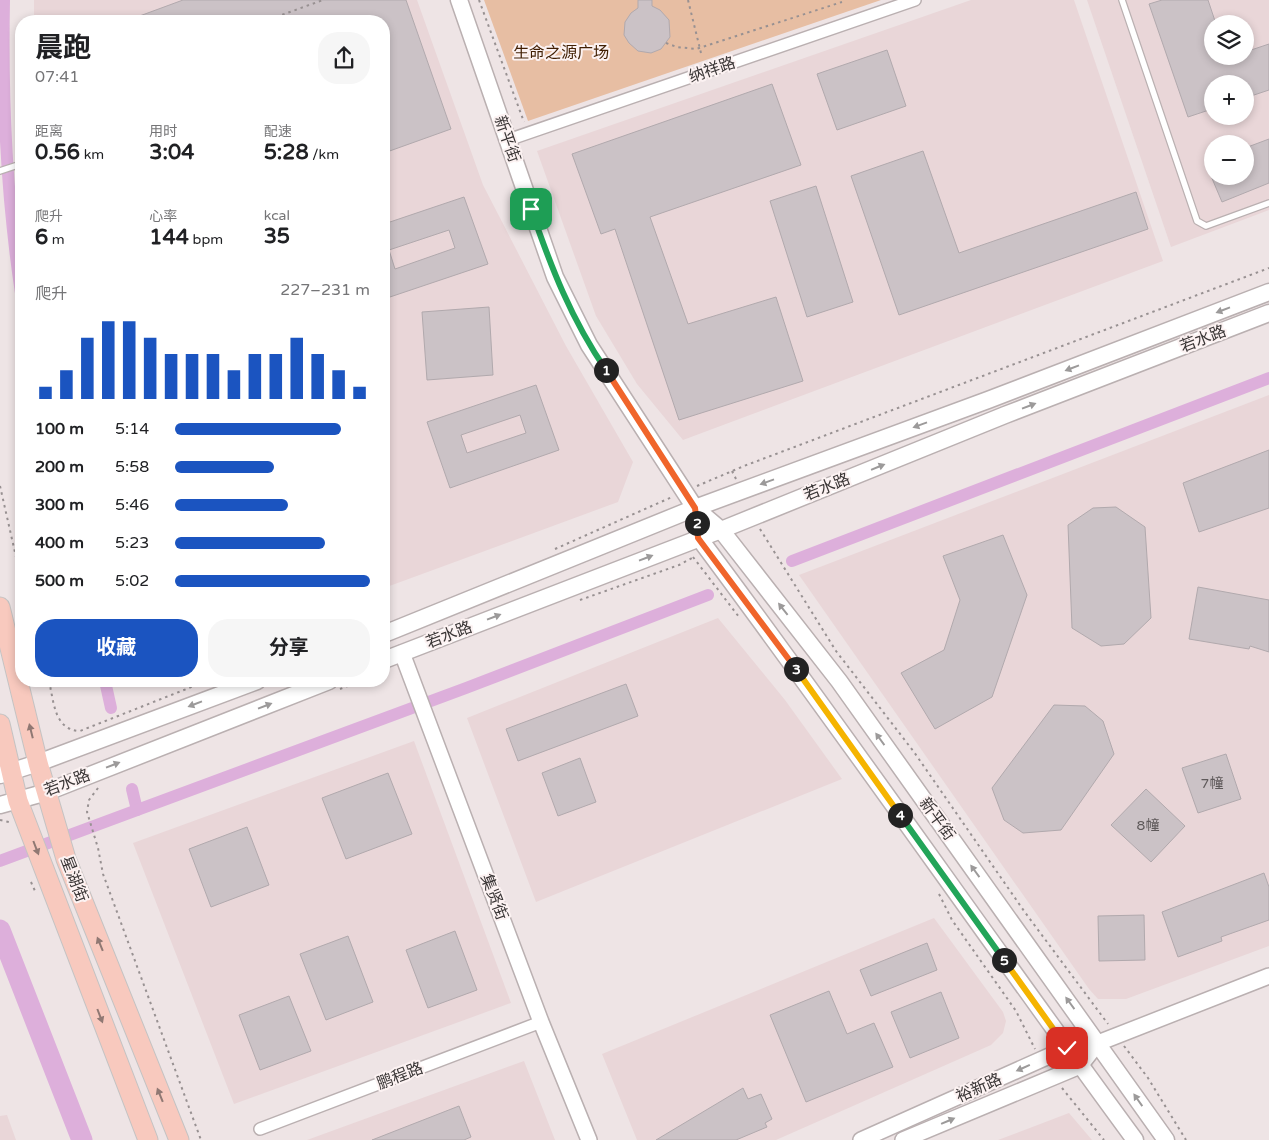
<!DOCTYPE html>
<html lang="zh">
<head>
<meta charset="utf-8">
<style>
	:root { --surface:#fff; --page:#f6f6f6; --text:#202124; --muted:#757577; --accent:#1b54c0 }
	body { margin:0; font-family:"Varela Round","Noto Sans SC",sans-serif; background:var(--page); color:var(--text); height:100vh; display:flex; flex-direction:column; font-size:19px; white-space:nowrap }
	* { box-sizing:border-box; margin:0 }
	p { font-size:16px; color:var(--muted) }
	.icon { flex:none; width:28px; height:28px; fill:none; stroke:currentColor; stroke-width:2; stroke-linecap:round; stroke-linejoin:round }
	.map { position:relative; flex:1; overflow:hidden }
	.side { position:absolute; left:15px; top:15px; width:375px; height:672px; display:flex; flex-direction:column; background:var(--surface); border-radius:20px; box-shadow:0 2px 8px #0003 }
	.side>* { flex:none }
	.controls { position:absolute; left:1204px; top:15px; display:grid; gap:10px }
	.controls a { display:grid; place-items:center; width:50px; height:50px; border-radius:50%; background:var(--surface); box-shadow:0 2px 8px #0003; font-size:25px }
	.pin { position:absolute; display:grid; place-items:center; width:42px; height:42px; color:#fff; margin:-21px; border-radius:10px; box-shadow:0 2px 8px #0006 }
	.km { position:absolute; width:25px; height:25px; margin:-12px; border-radius:50%; background:#222; color:#fff; font-size:14px; line-height:25px; text-align:center }
	.round { display:grid; place-items:center; flex:none; width:52px; height:52px; border-radius:20px; background:var(--page) }
	.headline { display:flex; align-items:center; justify-content:space-between; height:85px; padding:0 20px }
	h1 { font-size:28px; font-weight:700; line-height:38px }
	.metrics { display:grid; grid-template-columns:repeat(3,1fr); gap:8px; height:85px; padding:5px 20px }
	.metrics div { display:grid; align-content:center }
	.metrics b { font-size:21px; font-weight:700 }
	.metrics small { font-size:14px; font-weight:400 }
	.metrics p { font-size:14px }
	.chart { height:140px; padding:10px 20px }
	.chart p { display:flex; justify-content:space-between }
	.chart svg { width:100%; height:90px; margin-top:5px; stroke:var(--accent); stroke-width:6 }
	.action { display:flex; gap:10px; margin-top:auto; padding:10px 20px }
	.action a { flex:1; height:58px; border-radius:20px; background:var(--accent); color:#fff; font-size:20px; font-weight:700; line-height:58px; text-align:center }
	.action a+a { background:var(--page); color:var(--text) }
	ul { padding:0 20px; list-style:none; font-size:16px }
	li { display:grid; grid-template-columns:80px 60px 1fr; align-items:center; height:38px }
	li i { height:12px; border-radius:6px; background:var(--accent) }
	.map>svg:first-child { display:block }
</style>
</head>
<body>
<div class="map">
<svg width="1269" height="1140" viewBox="0 0 1269 1140">
	<rect width="100%" height="100%" fill="#eee4e5"/>
	<!-- built -->
	<g fill="#e9d6d8" fill-rule="evenodd">
		<path d="M 34,0 L 417,0 L 483,185 L 566,346 L 633,462 L 618,502 L 384,588 L 384,21 L 34,21 Z"/>
		<path d="M 971,0 L 1074,0 L 1163,261 L 683,440 L 637,384 L 596,316 L 537,151 Z"/>
		<path d="M 1087,0 L 1269,0 L 1269,210 L 1171,247 ZM 1212,24 L 1245,24 L 1245,56 L 1212,56 ZM 1212,84 L 1245,84 L 1245,116 L 1212,116 ZM 1212,144 L 1245,144 L 1245,176 L 1212,176 Z"/>
		<path d="M 1269,395 L 1269,946 L 1126,999 L 1098,999 L 1089,989 L 799,575 Z"/>
		<path d="M 718,618 L 785,700 L 842,779 L 536,902 L 467,718 Z"/>
		<path d="M 414,741 L 511,1003 L 234,1104 L 133,843 Z"/>
		<path d="M 934,918 L 1003,1012 L 1006,1021 L 1003,1033 L 991,1045 L 776,1140 L 637,1140 L 602,1054 Z"/>
		<path d="M 524,1061 L 555,1140 L 307,1140 Z"/>
		<path d="M 1069,1113 L 1092,1140 L 998,1140 Z"/>
		<path d="M 7,1115 L 16,1140 L 0,1140 L 0,1116 Z"/>
	</g>
	<!-- green -->
	<path fill="#e7bea3" d="M 484,0 L 881,0 L 528,121 Z"/>
	<g fill="none" stroke-linecap="round" stroke-linejoin="round">
		<!-- canal -->
		<g stroke="#ddafdb" stroke-width="12">
			<path d="M 4,0 C 2,100 6,194 21,293"/>
			<path d="M 792,561 L 1269,378"/>
			<path d="M 105,681 L 111,708"/>
			<path d="M 132,789 L 137,810"/>
			<path d="M 0,861 L 466,688 L 708,595"/>
		</g>
		<!-- river -->
		<path stroke="#ddafdb" stroke-width="21" d="M 0,930 L 82,1140"/>
	</g>
	<!-- building -->
	<g fill="#cbc2c6" stroke="#b1a9ad" fill-rule="evenodd">
		<path d="M 183,0 L 406,0 L 451,129 L 384,153 L 384,21 L 126,21 Z"/>
		<path d="M 638,0 L 652,0 L 652,6 L 660,10 L 669,20 L 670,37 L 661,49 L 651,53 L 638,51 L 629,43 L 624,35 L 625,22 L 631,13 L 638,8 Z"/>
		<path d="M 1162,0 L 1208,0 L 1216,24 L 1212,24 L 1212,56 L 1245,56 L 1245,52 L 1269,44 L 1269,90 L 1245,98 L 1245,84 L 1212,84 L 1212,109 L 1188,117 L 1149,4 Z"/>
		<path d="M 887,50 L 906,106 L 837,130 L 817,74 Z"/>
		<path d="M 772,84 L 801,165 L 650,217 L 688,324 L 776,297 L 803,381 L 679,420 L 615,229 L 601,234 L 572,154 Z"/>
		<path d="M 1269,139 L 1269,183 L 1222,202 L 1211,176 L 1245,176 L 1245,148 Z"/>
		<path d="M 923,151 L 959,253 L 1136,192 L 1148,229 L 899,315 L 851,176 Z"/>
		<path d="M 816,186 L 853,302 L 807,317 L 770,201 Z"/>
		<path d="M 464,197 L 488,264 L 384,299 L 384,224 ZM 449,230 L 455,248 L 395,269 L 389,250 Z"/>
		<path d="M 489,307 L 493,375 L 427,380 L 422,312 Z"/>
		<path d="M 536,385 L 559,450 L 450,488 L 427,422 ZM 520,415 L 526,433 L 467,453 L 461,435 Z"/>
		<path d="M 1269,450 L 1269,508 L 1199,532 L 1183,483 Z"/>
		<path d="M 1116,507 L 1145,527 L 1151,618 L 1124,644 L 1101,646 L 1072,628 L 1068,525 L 1093,508 Z"/>
		<path d="M 1003,535 L 1027,595 L 992,697 L 935,729 L 901,673 L 944,650 L 960,600 L 943,556 Z"/>
		<path d="M 1198,587 L 1269,600 L 1269,652 L 1250,646 L 1249,649 L 1189,639 Z"/>
		<path d="M 626,684 L 638,716 L 518,761 L 506,729 Z"/>
		<path d="M 1054,705 L 1085,706 L 1103,721 L 1114,754 L 1061,830 L 1023,833 L 1004,820 L 992,788 Z"/>
		<path d="M 1226,754 L 1241,799 L 1198,813 L 1182,768 Z"/>
		<path d="M 580,758 L 596,802 L 558,816 L 542,773 Z"/>
		<path d="M 388,773 L 412,834 L 346,859 L 322,798 Z"/>
		<path d="M 1146,789 L 1185,826 L 1151,862 L 1111,825 Z"/>
		<path d="M 247,827 L 269,885 L 211,907 L 189,849 Z"/>
		<path d="M 1264,873 L 1269,887 L 1269,920 L 1221,937 L 1222,941 L 1178,957 L 1162,912 Z"/>
		<path d="M 1144,915 L 1145,960 L 1099,961 L 1098,916 Z"/>
		<path d="M 455,931 L 477,990 L 428,1008 L 406,950 Z"/>
		<path d="M 348,936 L 373,1002 L 326,1020 L 300,954 Z"/>
		<path d="M 927,943 L 937,970 L 871,996 L 860,970 Z"/>
		<path d="M 829,991 L 847,1034 L 874,1023 L 893,1067 L 806,1102 L 770,1015 Z"/>
		<path d="M 941,992 L 959,1038 L 910,1058 L 891,1012 Z"/>
		<path d="M 289,996 L 311,1051 L 260,1070 L 239,1015 Z"/>
		<path d="M 743,1088 L 748,1099 L 761,1094 L 772,1119 L 765,1123 L 767,1127 L 736,1140 L 656,1140 Z"/>
		<path d="M 459,1106 L 471,1137 L 464,1140 L 372,1140 Z"/>
	</g>
	<g fill="none" stroke-linecap="round" stroke-linejoin="round">
		<!-- service casing -->
		<g stroke="#bab0b1" stroke-width="8">
			<g id="service">
				<path d="M 1122,0 L 1197,221 L 1206,226 L 1269,203"/>
				<path d="M 0,171 L 21,164"/>
			</g>
		</g>
		<!-- minor casing -->
		<g stroke="#bab0b1" stroke-width="14">
			<g id="minor">
				<path d="M 508,140 L 915,0"/>
				<path d="M 260,1129 L 541,1022"/>
			</g>
		</g>
		<!-- tertiary casing -->
		<g stroke="#bab0b1" stroke-width="18">
			<g id="tertiary">
				<path d="M 402,653 L 541,1022 L 589,1140"/>
				<path d="M 861,1140 L 1067,1048"/>
				<path d="M 903,1140 L 1080,1066 L 1098,1043 L 1269,976"/>
			</g>
		</g>
		<!-- secondary casing -->
		<g stroke="#bab0b1" stroke-width="19">
			<g id="secondary">
				<path d="M 459,0 L 555,277 L 589,345 L 695,508 L 721,530 L 839,681 L 1166,1140"/>
				<path d="M 697,529 L 699,538 C 847,736 988,940 1135,1140"/>
				<path d="M 384,634 L 695,508 L 988,400 L 1269,292"/>
				<path d="M 384,660 L 721,530 L 1005,415 L 1269,313"/>
				<path d="M 0,775 L 38,763 L 257,681"/>
				<path d="M 0,805 L 47,792 L 329,681"/>
			</g>
		</g>
		<!-- primary casing -->
		<g stroke="#c4c3c3" stroke-width="21">
			<g id="primary">
				<path d="M 0,607 L 38,763 L 66,859 L 179,1140"/>
				<path d="M 0,724 L 18,801 L 148,1140"/>
			</g>
		</g>
		<!-- path -->
		<g stroke="#989192" stroke-width="2" stroke-dasharray="2.5 4" stroke-linecap="butt">
			<path d="M 479,0 L 524,122"/>
			<path d="M 688,0 L 701,53"/>
			<path d="M 271,21 L 276,17 L 323,0"/>
			<path d="M 666,43 L 677,47 L 696,49 L 842,2"/>
			<path d="M 732,471 L 736,479"/>
			<path d="M 0,486 L 21,579"/>
			<path d="M 697,486 L 744,466 L 1269,268"/>
			<path d="M 760,529 L 836,651 L 914,752 L 1024,911 L 1108,1024"/>
			<path d="M 555,549 L 672,497"/>
			<path d="M 693,557 L 739,617"/>
			<path d="M 580,600 L 679,565 L 694,557"/>
			<path d="M 49,681 C 54,702 54,730 80,731 L 194,686 L 210,683"/>
			<path d="M 340,689 L 361,681"/>
			<path d="M 98,788 L 89,800 L 87,812 L 98,848 L 103,874 L 201,1140"/>
			<path d="M 0,820 L 9,822"/>
			<path d="M 31,882 L 35,891"/>
			<path d="M 939,894 L 952,920 L 1016,1011 L 1035,1049"/>
			<path d="M 1124,1046 L 1148,1078 L 1186,1140"/>
			<path d="M 1062,1088 L 1104,1140"/>
		</g>
		<!-- service -->
		<use href="#service" stroke="#fff" stroke-width="5.5"/>
		<!-- minor -->
		<use href="#minor" stroke="#fff" stroke-width="11"/>
		<!-- tertiary -->
		<use href="#tertiary" stroke="#fff" stroke-width="15"/>
		<!-- secondary -->
		<use href="#secondary" stroke="#fff" stroke-width="16"/>
		<!-- primary -->
		<use href="#primary" stroke="#f8c9be" stroke-width="19"/>
	</g>
	<!-- one-way arrows -->
	<defs><path id="oneway-solid" d="M-6-.8H1V-3.2L6.5 0L1 3.2V.8H-6Z" transform="scale(1.25)"/></defs>
	<g fill="#9c9a9a">
		<use href="#oneway-solid" transform="translate(1223 310) rotate(159)"/>
		<use href="#oneway-solid" transform="translate(1072 368) rotate(159)"/>
		<use href="#oneway-solid" transform="translate(1029 406) rotate(-21)"/>
		<use href="#oneway-solid" transform="translate(920 425) rotate(160)"/>
		<use href="#oneway-solid" transform="translate(878 467) rotate(-22)"/>
		<use href="#oneway-solid" transform="translate(767 482) rotate(160)"/>
		<use href="#oneway-solid" transform="translate(646 558) rotate(-21)"/>
		<use href="#oneway-solid" transform="translate(783 609) rotate(-128)"/>
		<use href="#oneway-solid" transform="translate(494 617) rotate(-21)"/>
		<use href="#oneway-solid" transform="translate(195 704) rotate(159)"/>
		<use href="#oneway-solid" transform="translate(265 706) rotate(-21)"/>
		<use href="#oneway-solid" transform="translate(880 739) rotate(-126)"/>
		<use href="#oneway-solid" transform="translate(113 765) rotate(-21)"/>
		<use href="#oneway-solid" transform="translate(975 871) rotate(-126)"/>
		<use href="#oneway-solid" transform="translate(1070 1003) rotate(-126)"/>
		<use href="#oneway-solid" transform="translate(1023 1068) rotate(156)"/>
		<use href="#oneway-solid" transform="translate(1138 1100) rotate(-125)"/>
		<use href="#oneway-solid" transform="translate(948 1121) rotate(-23)"/>
	</g>
	<g fill="#907873">
		<use href="#oneway-solid" transform="translate(31 731) rotate(-104)"/>
		<use href="#oneway-solid" transform="translate(36 848) rotate(69)"/>
		<use href="#oneway-solid" transform="translate(100 944) rotate(-112)"/>
		<use href="#oneway-solid" transform="translate(100 1016) rotate(69)"/>
		<use href="#oneway-solid" transform="translate(160 1095) rotate(-112)"/>
	</g>
	<g fill="none" stroke-linecap="round" stroke-linejoin="round">
		<!-- split-1 casing -->
		<g stroke="#fff" stroke-width="10">
			<path id="split-1" d="M 531,209 C 551,267 571,319 606,370"/>
		</g>
		<!-- split-2 casing -->
		<g stroke="#fff" stroke-width="10">
			<path id="split-2" d="M 606,370 L 695,508 L 697,523"/>
		</g>
		<!-- split-3 casing -->
		<g stroke="#fff" stroke-width="10">
			<path id="split-3" d="M 697,523 L 698,538 L 796,669"/>
		</g>
		<!-- split-4 casing -->
		<g stroke="#fff" stroke-width="10">
			<path id="split-4" d="M 796,669 L 900,815"/>
		</g>
		<!-- split-5 casing -->
		<g stroke="#fff" stroke-width="10">
			<path id="split-5" d="M 900,815 L 1004,960"/>
		</g>
		<!-- split-6 casing -->
		<g stroke="#fff" stroke-width="10">
			<path id="split-6" d="M 1004,960 L 1067,1048"/>
		</g>
		<!-- split-1 -->
		<use href="#split-1" stroke="#22a559" stroke-width="6"/>
		<!-- split-2 -->
		<use href="#split-2" stroke="#f0652b" stroke-width="6"/>
		<!-- split-3 -->
		<use href="#split-3" stroke="#f0652b" stroke-width="6"/>
		<!-- split-4 -->
		<use href="#split-4" stroke="#f5b400" stroke-width="6"/>
		<!-- split-5 -->
		<use href="#split-5" stroke="#22a559" stroke-width="6"/>
		<!-- split-6 -->
		<use href="#split-6" stroke="#f5b400" stroke-width="6"/>
	</g>
	<g text-anchor="middle" dominant-baseline="central" stroke-width="4" stroke-linejoin="round" paint-order="stroke">
		<!-- number labels -->
		<g font-size="14" fill="#5e595a">
			<text x="1212" y="783">7幢</text>
			<text x="1148" y="825">8幢</text>
		</g>
		<!-- park labels -->
		<g font-size="16" fill="#411f03" stroke="#fcf2f2">
			<text x="561" y="53">生命之源广场</text>
		</g>
		<!-- street labels -->
		<g font-size="16" fill="#3a3636" stroke="#fcf2f2">
			<text transform="translate(712 70) rotate(-19)">纳祥路</text>
			<text transform="translate(507 139) rotate(71)">新平街</text>
			<text transform="translate(1203 339) rotate(-21)">若水路</text>
			<text transform="translate(827 487) rotate(-22)">若水路</text>
			<text transform="translate(449 635) rotate(-21)">若水路</text>
			<text transform="translate(67 783) rotate(-21)">若水路</text>
			<text transform="translate(937 819) rotate(54)">新平街</text>
			<text transform="translate(74 879) rotate(69)">星湖街</text>
			<text transform="translate(494 897) rotate(69)">集贤街</text>
			<text transform="translate(400 1076) rotate(-21)">鹏程路</text>
			<text transform="translate(979 1088) rotate(-24)">裕新路</text>
		</g>
	</g>
</svg>
<div class="controls">
<a><svg class="icon" aria-label="layers" viewBox="0 0 24 24"><path d="M12 4l9 5-9 5-9-5zM3 14l9 5 9-5"/></svg></a>
<a>+</a>
<a>−</a>
</div>
<div class="pin" style="left:531px;top:209px;background:#1e9e55"><svg class="icon" aria-label="arrive" viewBox="0 0 24 24"><path d="M6 21V4h12l-3 4 3 4H6"/></svg></div>
<div class="pin" style="left:1067px;top:1048px;background:#d93025"><svg class="icon" aria-label="check" viewBox="0 0 24 24"><path d="M5 12l5 5 9-10"/></svg></div>
<b class="km" style="left:606px;top:370px">1</b>
<b class="km" style="left:697px;top:523px">2</b>
<b class="km" style="left:796px;top:669px">3</b>
<b class="km" style="left:900px;top:815px">4</b>
<b class="km" style="left:1004px;top:960px">5</b>
<section class="side">
<div class="headline"><div><h1>晨跑</h1><p>07:41</p></div><a class="round"><svg class="icon" aria-label="share" viewBox="0 0 24 24"><path d="M12 15V3M7 8l5-5 5 5M5 13v7h14v-7"/></svg></a></div>
<div class="metrics">
<div><p>距离</p><b>0.56<small> km</small></b></div>
<div><p>用时</p><b>3:04</b></div>
<div><p>配速</p><b>5:28<small> /km</small></b></div>
</div>
<div class="metrics">
<div><p>爬升</p><b>6<small> m</small></b></div>
<div><p>心率</p><b>144<small> bpm</small></b></div>
<div><p>kcal</p><b>35</b></div>
</div>
<div class="chart"><p><span>爬升</span>227–231 m</p>
<svg viewBox="0 0 160 44" preserveAspectRatio="none"><path d="M5 44V38M15 44V30M25 44V14M35 44V6M45 44V6M55 44V14M65 44V22M75 44V22M85 44V22M95 44V30M105 44V22M115 44V22M125 44V14M135 44V22M145 44V30M155 44V38"/></svg>
</div>
<ul>
<li><b>100 m</b>5:14<i style="width:85%"></i></li>
<li><b>200 m</b>5:58<i style="width:51%"></i></li>
<li><b>300 m</b>5:46<i style="width:58%"></i></li>
<li><b>400 m</b>5:23<i style="width:77%"></i></li>
<li><b>500 m</b>5:02<i style="width:100%"></i></li>
</ul>
<div class="action"><a>收藏</a><a>分享</a></div>
</section>
</div>
</body>
</html>
